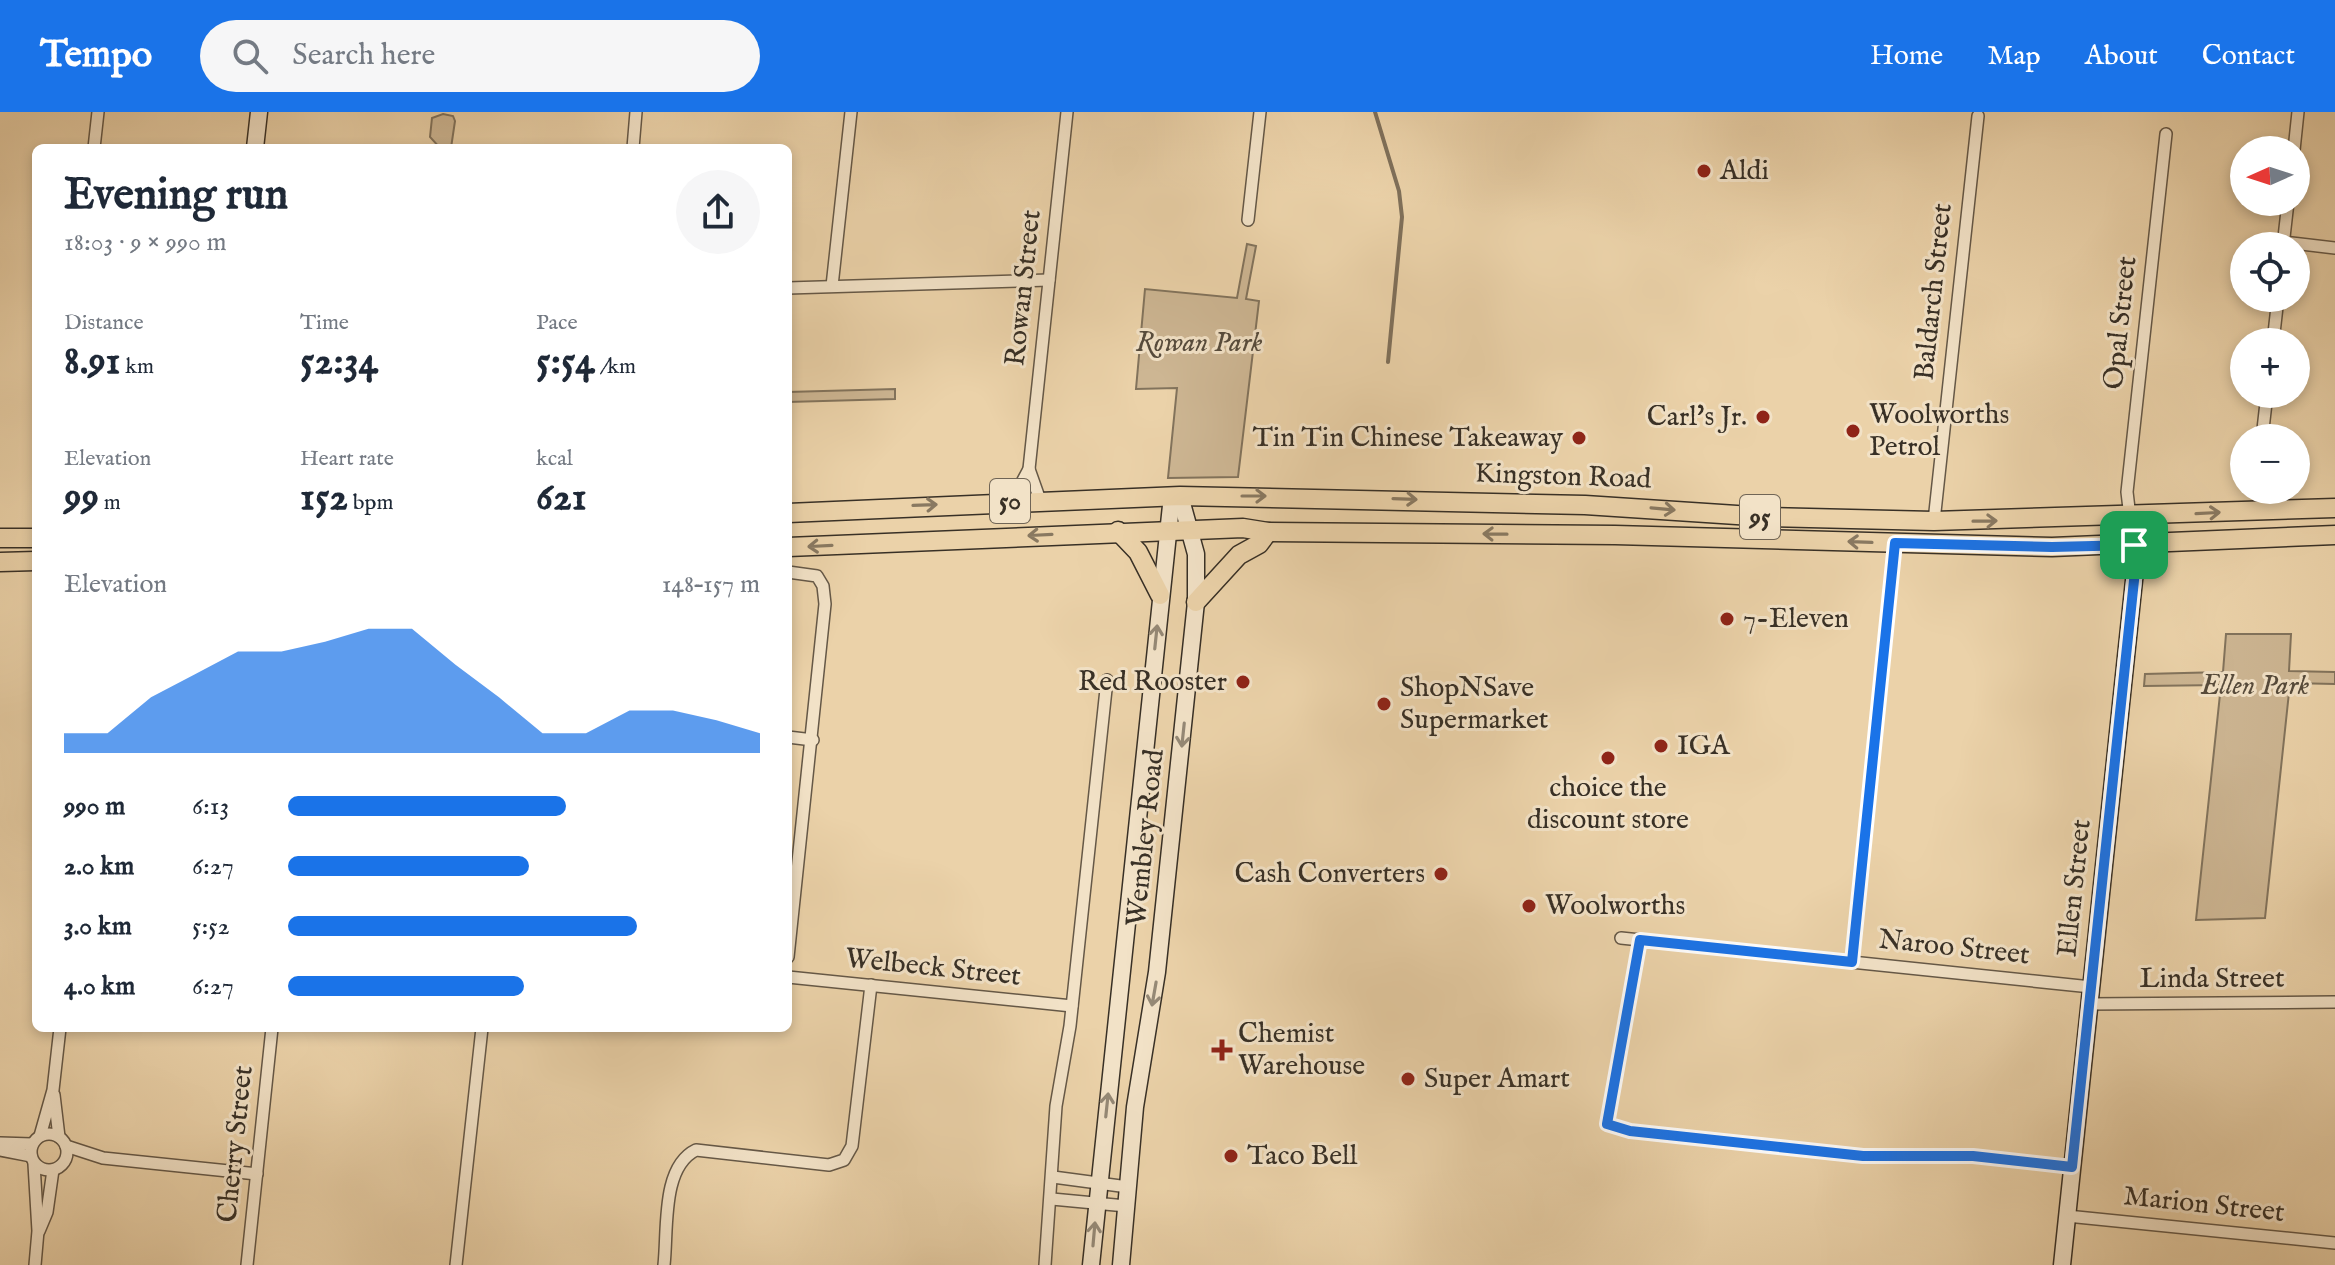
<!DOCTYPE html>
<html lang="en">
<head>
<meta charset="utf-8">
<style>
	:root { --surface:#fff; --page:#f6f6f7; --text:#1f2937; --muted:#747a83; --accent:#1a73e8 }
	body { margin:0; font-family:"IM FELL English",serif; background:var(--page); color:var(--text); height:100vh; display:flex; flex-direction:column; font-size:30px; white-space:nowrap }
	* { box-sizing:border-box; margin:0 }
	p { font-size:26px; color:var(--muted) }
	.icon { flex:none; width:44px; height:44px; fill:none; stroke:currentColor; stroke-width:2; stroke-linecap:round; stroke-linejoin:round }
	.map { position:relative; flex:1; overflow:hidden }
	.panel { position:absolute; left:32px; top:32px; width:760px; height:888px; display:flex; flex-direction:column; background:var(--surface); border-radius:12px; box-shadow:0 4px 12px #0003 }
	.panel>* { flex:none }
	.needle { width:52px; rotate:267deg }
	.controls { position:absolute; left:2230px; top:24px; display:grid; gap:16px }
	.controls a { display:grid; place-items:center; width:80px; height:80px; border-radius:50%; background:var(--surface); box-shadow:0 4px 12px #0003; font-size:40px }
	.pin { position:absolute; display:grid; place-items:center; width:68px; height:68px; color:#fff; margin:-34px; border-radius:16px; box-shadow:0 4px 12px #0006 }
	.round { display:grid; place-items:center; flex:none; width:84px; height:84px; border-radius:42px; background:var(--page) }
	.head { display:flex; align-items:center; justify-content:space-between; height:136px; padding:0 32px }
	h1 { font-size:44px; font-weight:700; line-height:60px }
	.stats { display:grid; grid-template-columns:repeat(3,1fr); gap:12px; height:136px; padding:8px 32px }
	.stats div { display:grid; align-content:center }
	.stats b { font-size:40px; font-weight:700 }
	.stats small { font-size:22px; font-weight:400 }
	.stats p { font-size:22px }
	.chart { height:224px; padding:16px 32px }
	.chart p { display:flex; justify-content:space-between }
	.chart svg { width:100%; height:144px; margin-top:8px; fill:var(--accent); opacity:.7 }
	ul { padding:0 32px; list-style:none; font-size:26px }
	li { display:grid; grid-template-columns:128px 96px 1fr; align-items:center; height:60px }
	li i { height:20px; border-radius:10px; background:var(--accent) }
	header { display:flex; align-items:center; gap:48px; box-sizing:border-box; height:112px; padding:0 40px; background:var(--accent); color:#fff }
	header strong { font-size:38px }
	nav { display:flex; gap:44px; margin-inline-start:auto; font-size:28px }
	.search { width:560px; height:72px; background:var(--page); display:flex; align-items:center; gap:20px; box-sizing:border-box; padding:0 28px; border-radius:44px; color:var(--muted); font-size:30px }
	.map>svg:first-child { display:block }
</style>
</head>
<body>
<header>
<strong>Tempo</strong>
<div class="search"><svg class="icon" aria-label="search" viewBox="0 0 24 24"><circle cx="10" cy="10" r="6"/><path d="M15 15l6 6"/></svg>Search here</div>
<nav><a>Home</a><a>Map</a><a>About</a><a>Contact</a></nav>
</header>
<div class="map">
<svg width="2335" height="1153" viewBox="0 0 2335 1153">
	<rect width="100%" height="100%" fill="#ebd2a9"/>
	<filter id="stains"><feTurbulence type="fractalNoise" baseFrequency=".0025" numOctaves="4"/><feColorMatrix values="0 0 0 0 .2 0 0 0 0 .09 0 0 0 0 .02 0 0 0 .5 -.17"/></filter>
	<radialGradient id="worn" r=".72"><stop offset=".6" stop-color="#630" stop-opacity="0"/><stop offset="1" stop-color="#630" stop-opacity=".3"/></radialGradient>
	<!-- green -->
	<g fill="#cdb693" stroke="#82735c" stroke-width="2">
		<path d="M 443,2 L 453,4 L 455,9 L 451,36 L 440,36 L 430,25 L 432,6 Z"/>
		<path d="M 1247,132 L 1256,134 L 1246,187 L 1259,189 L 1238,365 L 1168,366 L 1177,276 L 1136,277 L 1145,177 L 1237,186 Z"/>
		<path d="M 895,277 L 895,287 L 788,290 L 788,280 Z"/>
		<path d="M 2226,522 L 2291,522 L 2289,559 L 2335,560 L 2335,572 L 2290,571 L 2265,806 L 2196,808 L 2221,573 L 2144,574 L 2145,562 L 2223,560 Z"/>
	</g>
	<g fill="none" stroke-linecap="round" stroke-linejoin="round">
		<!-- stream -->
		<path stroke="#7f705a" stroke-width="4" d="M 1375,0 L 1399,79 L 1402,105 L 1388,250"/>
		<!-- street casing -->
		<g stroke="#655847" stroke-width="14">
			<g id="street">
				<path d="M 94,36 L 98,0"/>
				<path d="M 633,36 L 636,0"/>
				<path d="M 2294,38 L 2298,0"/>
				<path d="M 1248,108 L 1260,0"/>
				<path d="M 2284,130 L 2335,136"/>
				<path d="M 2283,134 L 2288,90"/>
				<path d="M 832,174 L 851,0"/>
				<path d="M 788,176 L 1049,168"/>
				<path d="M 2273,230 L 2278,186"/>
				<path d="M 2262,326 L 2267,282"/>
				<path d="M 1029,357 L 1040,388"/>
				<path d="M 1012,389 L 1029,357 L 1067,0"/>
				<path d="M 2130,405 L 2127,380 L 2166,22"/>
				<path d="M 1934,409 L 1978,4"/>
				<path d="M 788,460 L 817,464 L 823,474 L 825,492 L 788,845"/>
				<path d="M 788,625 L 813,628"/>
				<path d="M 1621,826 L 2091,875"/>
				<path d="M 1640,828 L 1607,1012 L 1630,1019 L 1863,1044 L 1973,1044 L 2072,1055"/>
				<path d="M 1852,850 L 1895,431"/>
				<path d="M 788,865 L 1072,894"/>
				<path d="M 2089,892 L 2335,890"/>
				<path d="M 54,983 L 59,1025"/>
				<circle cx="49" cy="1040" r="18"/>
				<path d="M 40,1024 L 53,978 L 60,916"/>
				<path d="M 0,1031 L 32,1032"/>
				<path d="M 66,1034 L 103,1046 L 257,1062"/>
				<path d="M 0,1038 L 31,1044"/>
				<path d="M 34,1052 L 38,1119 L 35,1153"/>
				<path d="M 1053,1065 L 1128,1075"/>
				<path d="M 1052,1087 L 1126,1094"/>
				<path d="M 2067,1104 L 2335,1131"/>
				<path d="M 39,1119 L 47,1100 L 53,1058"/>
				<path d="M 247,1153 L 272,916"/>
				<path d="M 456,1153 L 482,916"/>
				<path d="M 664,1153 C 668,1118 661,1055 696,1038 L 829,1053 L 844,1048 L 852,1034 L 871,873"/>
				<path d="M 1045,1153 L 1056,994 L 1070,914 L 1107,568"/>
			</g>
		</g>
		<!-- secondary casing -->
		<g stroke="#383026" stroke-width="19">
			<g id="secondary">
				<path d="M 255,36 L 259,0"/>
				<path d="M 1091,1153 L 1172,384"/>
				<path d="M 1121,1153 L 1135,995 L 1157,860 L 1196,490 L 1196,442 L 1180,384"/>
				<path d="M 2062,1153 L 2135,459 L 2130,405"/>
			</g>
		</g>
		<!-- primary casing -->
		<g stroke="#383026" stroke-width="21">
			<g id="primary">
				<path d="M 788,401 L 1180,384 L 1585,393 L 1767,405 L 1934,409 L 2335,396"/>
				<path d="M 1118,419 L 1138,440 L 1160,483"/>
				<path d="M 0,426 L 36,426"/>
				<path d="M 788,435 L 1243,416 L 1268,420 L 1615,423 L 2052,435 L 2335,423"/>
				<path d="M 0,450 L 36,449"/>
				<path d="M 1196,490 L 1239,443 L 1259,432 L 1268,420"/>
			</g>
		</g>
		<!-- street -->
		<use href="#street" stroke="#f2e2c7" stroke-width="11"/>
		<!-- secondary -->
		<use href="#secondary" stroke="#f2e2c7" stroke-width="16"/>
		<!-- primary -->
		<use href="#primary" stroke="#ebd2a9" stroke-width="18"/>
	</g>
	<!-- one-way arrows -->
	<defs><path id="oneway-shaft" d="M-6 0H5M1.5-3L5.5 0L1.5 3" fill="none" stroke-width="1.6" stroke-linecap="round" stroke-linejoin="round" transform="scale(2)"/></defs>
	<g stroke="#897961">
		<use href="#oneway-shaft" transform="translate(1254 384)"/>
		<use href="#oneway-shaft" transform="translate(1405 387) rotate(2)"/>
		<use href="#oneway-shaft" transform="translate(925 393) rotate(-2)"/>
		<use href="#oneway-shaft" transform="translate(1663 397) rotate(5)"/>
		<use href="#oneway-shaft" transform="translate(2208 401) rotate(-3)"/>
		<use href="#oneway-shaft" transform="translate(1985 409) rotate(-1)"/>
		<use href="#oneway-shaft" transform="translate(1495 422) rotate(-179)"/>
		<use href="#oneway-shaft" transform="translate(1040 423) rotate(177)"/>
		<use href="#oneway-shaft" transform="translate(1860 430) rotate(-178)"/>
		<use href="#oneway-shaft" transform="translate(820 434) rotate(177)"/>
	</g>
	<g stroke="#958976">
		<use href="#oneway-shaft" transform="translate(1156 525) rotate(-84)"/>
		<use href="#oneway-shaft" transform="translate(1183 623) rotate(96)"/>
		<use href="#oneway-shaft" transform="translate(1154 882) rotate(100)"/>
		<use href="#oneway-shaft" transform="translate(1107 993) rotate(-84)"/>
		<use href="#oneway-shaft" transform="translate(1094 1122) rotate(-85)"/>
	</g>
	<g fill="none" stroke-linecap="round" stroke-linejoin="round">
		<!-- route casing -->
		<g stroke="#fff" stroke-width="16">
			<path id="route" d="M 1895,431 L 2052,435 L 2134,433 L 2135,459 L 2072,1055 L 1973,1044 L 1863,1044 L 1630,1019 L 1607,1012 L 1640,828 L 1852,850 Z"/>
		</g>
		<!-- route -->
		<use href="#route" stroke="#1a73e8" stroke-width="10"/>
	</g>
	<!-- markers -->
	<g fill="#8f2418" stroke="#f2e2c7" stroke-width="3">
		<circle cx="1704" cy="59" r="8"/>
		<circle cx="1763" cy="305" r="8"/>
		<circle cx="1853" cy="319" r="8"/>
		<circle cx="1579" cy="326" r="8"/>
		<circle cx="1727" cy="507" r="8"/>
		<circle cx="1243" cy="570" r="8"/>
		<circle cx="1384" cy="592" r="8"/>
		<circle cx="1661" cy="634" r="8"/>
		<circle cx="1608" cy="646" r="8"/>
		<circle cx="1441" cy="762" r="8"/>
		<circle cx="1529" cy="794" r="8"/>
		<path d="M1218 926h8v8h8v8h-8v8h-8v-8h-8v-8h8z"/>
		<circle cx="1408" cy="967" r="8"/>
		<circle cx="1231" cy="1044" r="8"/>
	</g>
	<g text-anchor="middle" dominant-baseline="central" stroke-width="6" stroke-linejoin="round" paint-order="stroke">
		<!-- shield labels -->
		<g fill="#f2e2c7" stroke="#706556" stroke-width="2">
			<rect x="990" y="367" width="40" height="44" rx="6"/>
			<rect x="1740" y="383" width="40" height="44" rx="6"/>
		</g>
		<g font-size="26" font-weight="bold" fill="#383026">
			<text x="1010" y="389">50</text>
			<text x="1760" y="405">95</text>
		</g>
		<!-- poi labels -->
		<g font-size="28" fill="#383026" stroke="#f2e2c7" text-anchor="start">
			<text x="1720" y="59">Aldi</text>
			<text x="1869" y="303">Woolworths<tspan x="1869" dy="32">Petrol</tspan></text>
			<text x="1747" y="305" text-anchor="end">Carl's Jr.</text>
			<text x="1563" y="326" text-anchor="end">Tin Tin Chinese Takeaway</text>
			<text x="1743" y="507">7-Eleven</text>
			<text x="1227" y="570" text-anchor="end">Red Rooster</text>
			<text x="1400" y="576">ShopNSave<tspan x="1400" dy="32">Supermarket</tspan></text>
			<text x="1677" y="634">IGA</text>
			<text x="1608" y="676" text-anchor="middle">choice the<tspan x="1608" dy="32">discount store</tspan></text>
			<text x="1425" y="762" text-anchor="end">Cash Converters</text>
			<text x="1545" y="794">Woolworths</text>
			<text x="1238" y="922">Chemist<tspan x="1238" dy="32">Warehouse</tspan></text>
			<text x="1424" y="967">Super Amart</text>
			<text x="1247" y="1044">Taco Bell</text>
		</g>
		<!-- street labels -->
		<g font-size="28" fill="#383026" stroke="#f2e2c7">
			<text transform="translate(1024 176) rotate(-84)">Rowan Street</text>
			<text transform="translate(1934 180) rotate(-84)">Baldarch Street</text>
			<text transform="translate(2121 211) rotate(-84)">Opal Street</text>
			<text transform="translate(1563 365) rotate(2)">Kingston Road</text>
			<text transform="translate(1146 726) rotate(-84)">Wembley Road</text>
			<text transform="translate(2075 776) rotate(-84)">Ellen Street</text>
			<text transform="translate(1954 836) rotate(6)">Naroo Street</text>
			<text transform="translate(933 856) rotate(6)">Welbeck Street</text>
			<text x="2212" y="867">Linda Street</text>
			<text transform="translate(236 1032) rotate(-84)">Cherry Street</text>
			<text transform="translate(2204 1093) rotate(6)">Marion Street</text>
		</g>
		<!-- park labels -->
		<g font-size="28" font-style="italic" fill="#564b3c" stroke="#f2e2c7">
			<text x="1199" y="231">Rowan Park</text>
			<text x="2255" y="574">Ellen Park</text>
		</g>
	</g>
	<rect width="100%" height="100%" filter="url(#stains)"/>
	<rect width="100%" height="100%" fill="url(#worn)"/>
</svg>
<div class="controls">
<a><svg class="needle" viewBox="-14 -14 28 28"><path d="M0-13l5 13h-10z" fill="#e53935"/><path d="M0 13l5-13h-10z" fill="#747a83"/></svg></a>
<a><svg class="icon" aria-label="locate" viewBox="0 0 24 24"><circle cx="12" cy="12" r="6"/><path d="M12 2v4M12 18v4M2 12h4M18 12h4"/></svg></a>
<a>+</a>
<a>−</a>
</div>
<div class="pin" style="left:2134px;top:433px;background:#1e9e55"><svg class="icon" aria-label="arrive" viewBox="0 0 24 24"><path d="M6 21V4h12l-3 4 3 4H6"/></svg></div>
<section class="panel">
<div class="head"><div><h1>Evening run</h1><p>18:03 · 9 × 990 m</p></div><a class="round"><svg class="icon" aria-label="share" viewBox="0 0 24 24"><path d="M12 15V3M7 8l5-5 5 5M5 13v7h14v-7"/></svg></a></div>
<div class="stats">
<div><p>Distance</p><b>8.91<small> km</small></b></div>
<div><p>Time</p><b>52:34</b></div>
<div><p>Pace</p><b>5:54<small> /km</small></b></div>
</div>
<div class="stats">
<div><p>Elevation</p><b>99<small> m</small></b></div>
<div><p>Heart rate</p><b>152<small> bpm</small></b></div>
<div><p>kcal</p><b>621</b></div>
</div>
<div class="chart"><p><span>Elevation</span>148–157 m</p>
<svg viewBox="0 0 160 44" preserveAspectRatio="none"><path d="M0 44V38L10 38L20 27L30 20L40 13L50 13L60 10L70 6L80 6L90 17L100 27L110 38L120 38L130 31L140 31L150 34L160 38V44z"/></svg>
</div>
<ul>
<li><b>990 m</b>6:13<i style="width:59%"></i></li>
<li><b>2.0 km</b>6:27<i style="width:51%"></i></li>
<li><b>3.0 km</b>5:52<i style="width:74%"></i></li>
<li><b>4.0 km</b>6:27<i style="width:50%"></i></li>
</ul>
</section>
</div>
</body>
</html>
